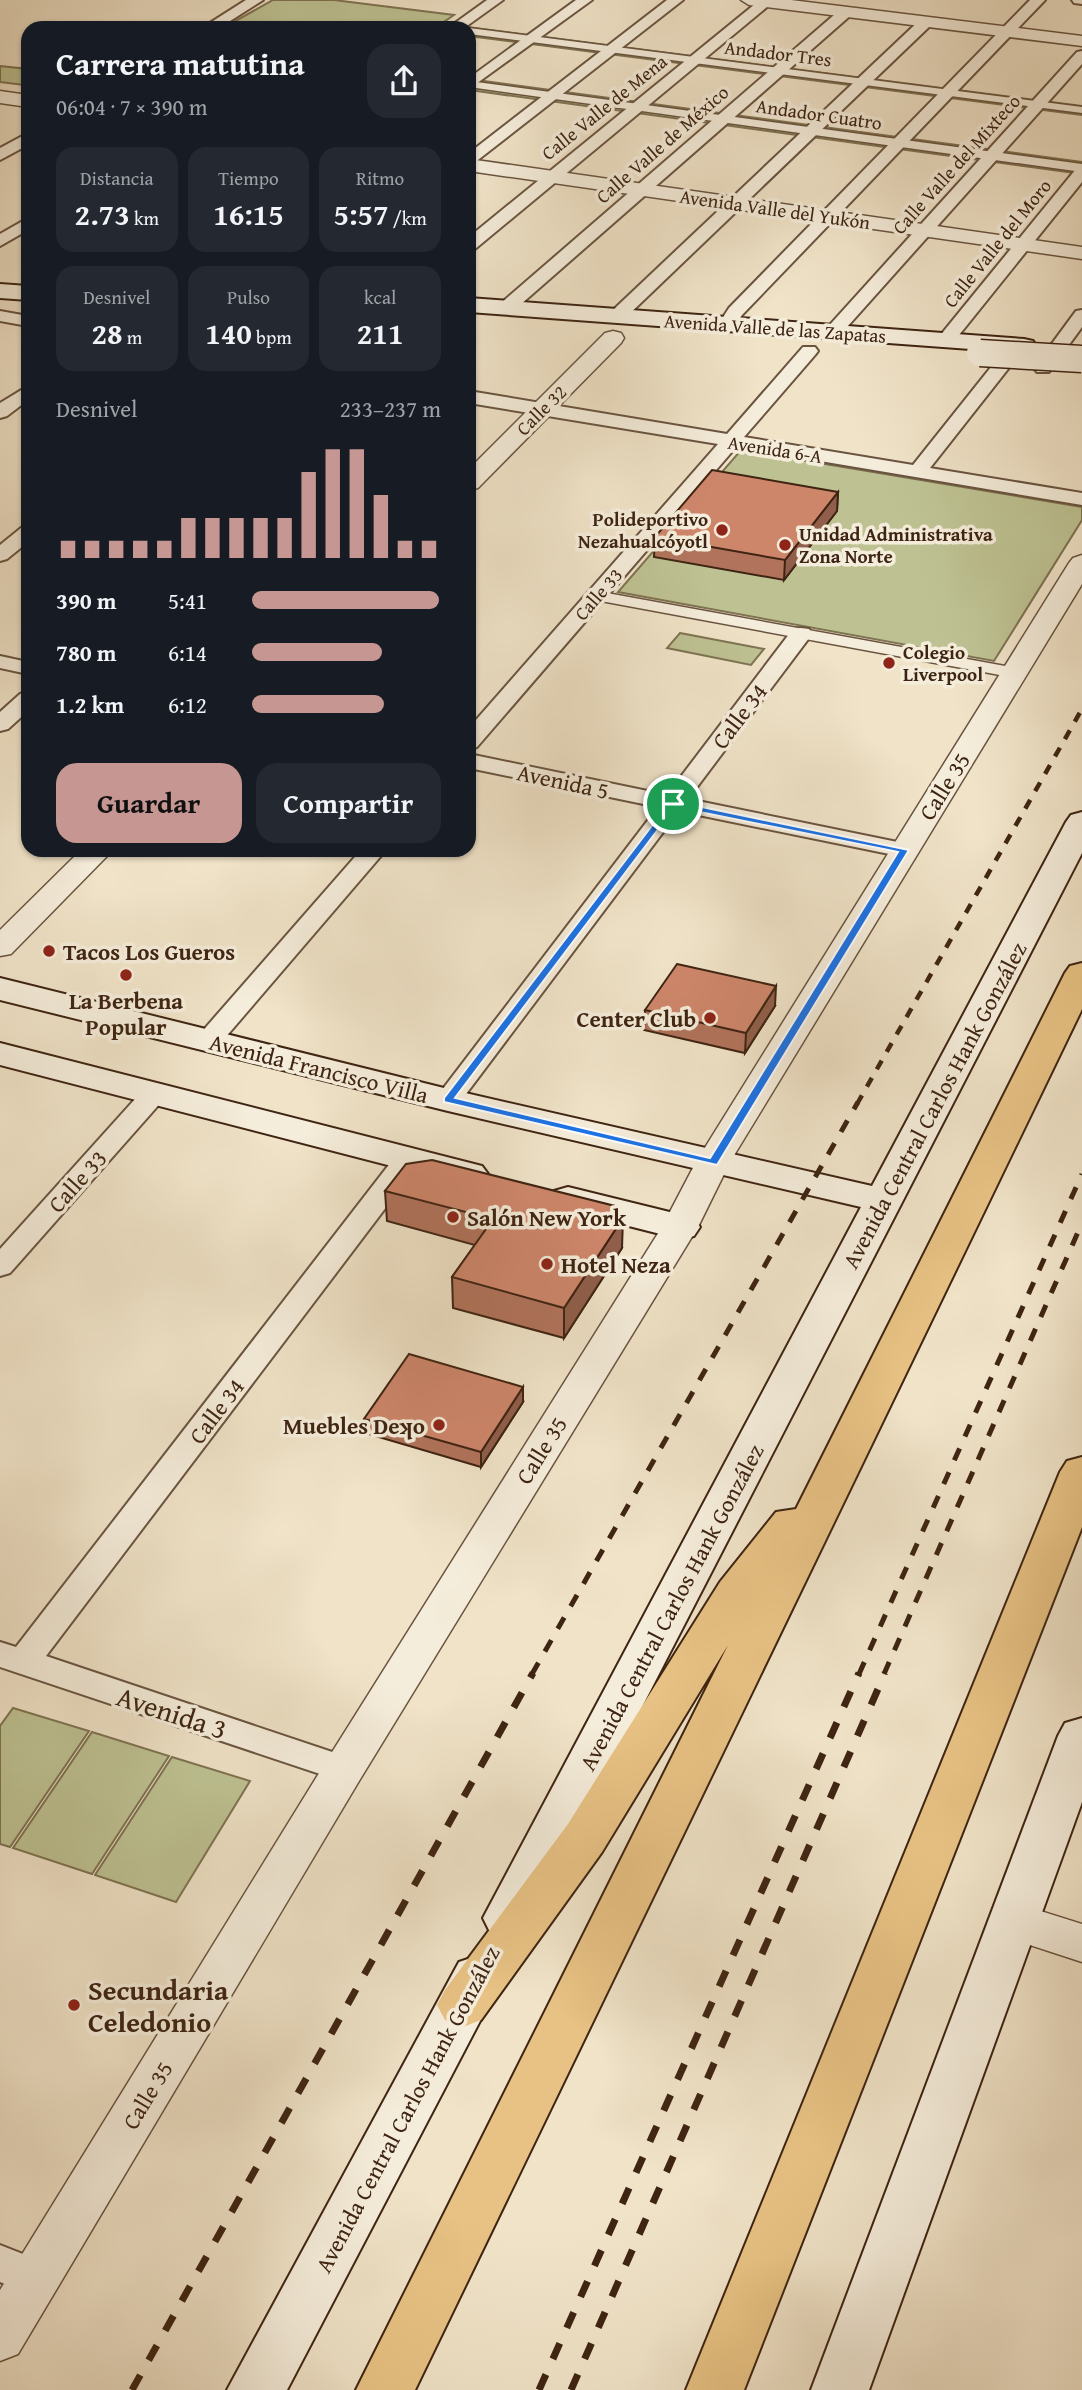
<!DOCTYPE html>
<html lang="es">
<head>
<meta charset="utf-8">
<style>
	:root { --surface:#171b24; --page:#242831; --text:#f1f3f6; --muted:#9ea1a6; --accent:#c59692 }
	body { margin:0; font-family:"Gentium Book Plus",serif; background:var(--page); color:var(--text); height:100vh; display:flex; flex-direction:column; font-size:26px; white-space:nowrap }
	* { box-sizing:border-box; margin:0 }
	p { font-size:23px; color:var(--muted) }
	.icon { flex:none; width:38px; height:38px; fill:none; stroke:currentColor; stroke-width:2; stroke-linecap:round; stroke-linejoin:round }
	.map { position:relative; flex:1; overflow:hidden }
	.details { position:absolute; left:21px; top:21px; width:455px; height:836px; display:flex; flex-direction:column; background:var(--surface); border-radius:21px; box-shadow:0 2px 5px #0004 }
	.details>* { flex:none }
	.pin { position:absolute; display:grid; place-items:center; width:60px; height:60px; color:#fff; margin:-30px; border:4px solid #fff; border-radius:50%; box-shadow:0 2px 7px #0007 }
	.round { display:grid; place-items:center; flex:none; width:74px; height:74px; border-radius:21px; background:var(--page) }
	.overview { display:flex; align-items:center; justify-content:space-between; height:119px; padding:0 35px }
	h1 { font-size:32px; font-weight:700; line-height:52px }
	.figures { display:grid; grid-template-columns:repeat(3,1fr); gap:10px; height:119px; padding:7px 35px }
	.figures div { display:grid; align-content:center; border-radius:18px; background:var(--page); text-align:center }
	.figures b { font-size:30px; font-weight:700 }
	.figures small { font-size:19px; font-weight:400 }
	.figures p { font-size:19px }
	.chart { height:196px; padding:14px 35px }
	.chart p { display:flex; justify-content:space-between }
	.chart svg { width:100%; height:126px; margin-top:7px; stroke:var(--accent); stroke-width:6 }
	.cta { display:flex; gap:14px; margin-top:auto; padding:14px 35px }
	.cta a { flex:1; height:80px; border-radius:21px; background:var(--accent); color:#111; font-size:28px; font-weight:700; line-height:80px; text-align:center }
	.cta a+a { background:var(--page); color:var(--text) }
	ul { padding:0 35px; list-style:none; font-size:23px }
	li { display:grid; grid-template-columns:112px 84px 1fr; align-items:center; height:52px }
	li i { height:18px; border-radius:9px; background:var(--accent) }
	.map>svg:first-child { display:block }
</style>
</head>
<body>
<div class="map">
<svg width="1082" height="2390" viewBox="0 0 1082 2390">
	<rect width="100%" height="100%" fill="#f0e3c8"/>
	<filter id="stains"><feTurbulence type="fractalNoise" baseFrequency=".00286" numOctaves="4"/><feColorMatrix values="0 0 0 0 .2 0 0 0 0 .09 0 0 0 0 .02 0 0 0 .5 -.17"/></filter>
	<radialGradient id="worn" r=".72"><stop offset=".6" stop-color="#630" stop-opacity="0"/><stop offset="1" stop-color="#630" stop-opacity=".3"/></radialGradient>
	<!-- green -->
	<g fill="#bec293" stroke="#7e7352" stroke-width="2">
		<path d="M 273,0 L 334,0 L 454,15 L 435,28 L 223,28 Z"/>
		<path d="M 467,27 L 1082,106 L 1082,115 L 469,36 Z"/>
		<path d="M 0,66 L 28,69 L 28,83 L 24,85 L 0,82 Z"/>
		<path d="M 469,79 L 1082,162 L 1082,174 L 469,90 Z"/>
		<path d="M 741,450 L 1082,507 L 1082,520 L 994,661 L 618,592 Z"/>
		<path d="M 680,633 L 764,649 L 751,665 L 667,648 Z"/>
		<path d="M 13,1708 L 89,1731 L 10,1847 L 0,1844 L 0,1726 Z"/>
		<path d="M 92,1732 L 169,1756 L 92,1874 L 13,1848 Z"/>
		<path d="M 172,1757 L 250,1781 L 176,1902 L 95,1875 Z"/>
	</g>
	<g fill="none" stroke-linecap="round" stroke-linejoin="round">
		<!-- pedestrian casing -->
		<g stroke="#6a5440" stroke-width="3">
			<g id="pedestrian">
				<path d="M 468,28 L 469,28 L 1082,107 L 1082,113 L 469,34 Z"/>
				<path d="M 469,81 L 1082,164 L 1082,172 L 469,87 Z"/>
				<path d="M 596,591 L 1016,668 L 1024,673 L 1016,678 L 590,599 L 588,596 L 590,593 Z"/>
			</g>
		</g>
		<!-- minor casing -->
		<g stroke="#6a5440" stroke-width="4">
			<g id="minor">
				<path d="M 246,0 L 263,0 L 219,28 L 202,28 Z"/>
				<path d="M 487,0 L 503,0 L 464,28 L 448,28 Z"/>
				<path d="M 576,0 L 592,0 L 469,89 L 469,78 Z"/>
				<path d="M 667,0 L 683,0 L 474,163 L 469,165 L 469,153 Z"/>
				<path d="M 760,0 L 773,2 L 475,249 L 469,250 L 469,237 Z"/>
				<path d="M 1030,0 L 1045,0 L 742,315 L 733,329 L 721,329 L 718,325 L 729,308 Z"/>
				<path d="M 1072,0 L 1082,0 L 1082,4 L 1074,3 Z"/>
				<path d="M 846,8 L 851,9 L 851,15 L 512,312 L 500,312 L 497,308 L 500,304 L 841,9 Z"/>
				<path d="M 926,18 L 933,22 L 931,25 L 623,320 L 611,320 L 608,316 L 611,312 L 921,19 Z"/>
				<path d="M 1082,51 L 1082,64 L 839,336 L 827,336 L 824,332 L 827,328 L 1077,52 Z"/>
				<path d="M 28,133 L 28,145 L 0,160 L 0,148 Z"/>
				<path d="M 1082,167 L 1082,182 L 951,345 L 939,345 L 936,341 L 939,337 L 1076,169 Z"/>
				<path d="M 28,218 L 28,230 L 0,246 L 0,234 Z"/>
				<path d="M 1082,310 L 1082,327 L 1049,372 L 1037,372 L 1034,368 L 1037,364 L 1076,311 Z"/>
				<path d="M 0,311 L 28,316 L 28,326 L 0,321 Z"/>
				<path d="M 1017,341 L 1026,346 L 930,468 L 1082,493 L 1082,505 L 736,447 L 477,747 L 469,749 L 469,728 L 718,444 L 469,403 L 469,391 L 727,434 L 803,347 L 815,347 L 818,351 L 815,355 L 744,437 L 913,465 L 1011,342 Z"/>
				<path d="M 28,386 L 28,400 L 7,416 L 0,418 L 0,403 Z"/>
				<path d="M 28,526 L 28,542 L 7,559 L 0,561 L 0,545 L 21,528 Z"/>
				<path d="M 801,628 L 809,629 L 812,634 L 688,799 L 912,845 L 916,850 L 912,855 L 904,857 L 679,811 L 457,1106 L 448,1108 L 439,1106 L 435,1100 L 439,1094 L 658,807 L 469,768 L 469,754 L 667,795 L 793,629 Z"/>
				<path d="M 0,656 L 28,662 L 28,674 L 0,668 Z"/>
				<path d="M 28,692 L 28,711 L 8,729 L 0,731 L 0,712 L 20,694 Z"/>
				<path d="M 361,850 L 386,850 L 218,1046 L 209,1048 L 200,1046 L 196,1040 L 200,1034 Z"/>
				<path d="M 154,1086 L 163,1088 L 167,1094 L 163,1100 L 10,1273 L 0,1276 L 0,1249 L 145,1088 Z"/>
				<path d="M 408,1151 L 418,1153 L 422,1159 L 418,1165 L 46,1656 L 356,1760 L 361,1769 L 356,1778 L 344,1782 L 0,1667 L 0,1642 L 16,1647 L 398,1153 Z"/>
				<path d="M 0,2245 L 51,2265 L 57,2278 L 51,2291 L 36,2297 L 0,2282 Z"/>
			</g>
		</g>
		<!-- tertiary casing -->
		<g stroke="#6a5440" stroke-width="3">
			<g id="tertiary">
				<path d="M 741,0 L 791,0 L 1082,36 L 1082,46 L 749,5 Z"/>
				<path d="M 0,91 L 28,95 L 28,107 L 0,103 Z"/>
				<path d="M 469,159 L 1082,247 L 1082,259 L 469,171 Z"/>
				<path d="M 613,331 L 621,333 L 624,338 L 621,343 L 478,488 L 469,490 L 469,469 L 605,333 Z"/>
				<path d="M 1082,555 L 1082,584 L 730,1162 L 698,1227 L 359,1781 L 18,2354 L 0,2361 L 0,2290 L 329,1757 L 662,1227 L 696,1162 L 1069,563 L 1073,558 Z"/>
				<path d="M 81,850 L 113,850 L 11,954 L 0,956 L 0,930 Z"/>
				<path d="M 1015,1903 L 1082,1924 L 1082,1962 L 999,1935 L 992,1922 L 999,1909 Z"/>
			</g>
		</g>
		<!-- secondary casing -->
		<g stroke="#3e2412" stroke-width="4">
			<g id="secondary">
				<path d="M 0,284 L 28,286 L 28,300 L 0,298 Z"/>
				<path d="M 469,298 L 1024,339 L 1033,341 L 1036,346 L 1033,351 L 1024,353 L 469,312 Z"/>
				<path d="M 1082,812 L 1082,853 L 526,1932 L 508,1938 L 490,1932 L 483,1918 L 861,1207 L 448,1111 L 0,1000 L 0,978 L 448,1089 L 872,1186 L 1066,822 L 1071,815 Z"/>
				<path d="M 0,1043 L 482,1166 L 488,1174 L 482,1182 L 469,1186 L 0,1065 Z"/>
				<path d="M 568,1187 L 694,1218 L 700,1227 L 694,1236 L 680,1239 L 554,1207 L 549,1199 L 554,1191 Z"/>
				<path d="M 1082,1718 L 1082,1802 L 869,2390 L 811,2390 L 1058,1736 L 1065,1723 Z"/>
				<path d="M 477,1956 L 495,1962 L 503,1977 L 287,2390 L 227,2390 L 459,1962 Z"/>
			</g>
		</g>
		<!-- motorway casing -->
		<g stroke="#3e2412" stroke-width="4">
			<g id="motorway">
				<path d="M 1082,963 L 1082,1009 L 415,2390 L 356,2390 L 728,1645 L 602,1852 L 481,2020 L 463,2027 L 445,2020 L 437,2005 L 445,1990 L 568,1824 L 720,1582 L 776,1512 L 796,1509 L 1065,973 L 1070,966 Z"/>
				<path d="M 1082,1457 L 1082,1527 L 744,2390 L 686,2390 L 1060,1472 L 1067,1461 Z"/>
			</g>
		</g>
		<!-- pedestrian -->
		<use href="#pedestrian" fill="#f5eddb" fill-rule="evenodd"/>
		<!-- minor -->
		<use href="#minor" fill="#f5eddb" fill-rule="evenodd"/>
		<!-- tertiary -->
		<use href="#tertiary" fill="#f5eddb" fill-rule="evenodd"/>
		<!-- secondary -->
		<use href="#secondary" fill="#f5eddb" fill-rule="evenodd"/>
		<!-- motorway -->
		<use href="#motorway" fill="#e8c284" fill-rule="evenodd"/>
		<!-- rail-far2 -->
		<path stroke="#3e2412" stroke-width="4.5" stroke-dasharray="10 10" stroke-linecap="butt" d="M 857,1104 L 1082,709"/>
		<!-- rail-far1 -->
		<g stroke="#3e2412" stroke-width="5" stroke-dasharray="13 13" stroke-linecap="butt">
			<path d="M 532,1674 L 858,1102"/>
			<path d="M 859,1674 L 1082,1174"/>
			<path d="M 884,1674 L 1082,1223"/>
		</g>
		<!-- rail -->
		<g stroke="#3e2412" stroke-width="7" stroke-dasharray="17 17" stroke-linecap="butt">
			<path d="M 132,2390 L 533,1673"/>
			<path d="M 539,2390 L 859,1673"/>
			<path d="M 571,2390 L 885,1673"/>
		</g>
		<!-- secondary-bridge casing -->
		<g stroke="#3e2412" stroke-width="29" stroke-linecap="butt">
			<path id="secondary-bridge" d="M 980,353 L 1082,359"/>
		</g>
		<!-- secondary-bridge -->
		<use href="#secondary-bridge" stroke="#f5eddb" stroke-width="26"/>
	</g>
	<!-- wall -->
	<g fill="#b1735c" stroke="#3e2412" stroke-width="2">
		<path d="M 838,492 L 837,511 L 784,580 L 654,557 L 655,537 Z"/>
		<path d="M 775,1006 L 745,1053 L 644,1030 L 645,1010 Z"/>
		<path d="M 385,1191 L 622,1248 L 564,1338 L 453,1308 L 452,1277 L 475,1245 L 387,1221 Z"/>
		<path d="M 523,1402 L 481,1467 L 365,1433 L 364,1419 Z"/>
	</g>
	<!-- shaded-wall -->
	<g fill="#905e4b" stroke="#3e2412" stroke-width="2">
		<path d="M 838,492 L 837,511 L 784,580 L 785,560 Z"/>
		<path d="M 776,986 L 775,1006 L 745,1053 L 746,1033 Z"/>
		<path d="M 623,1218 L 622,1248 L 564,1338 L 564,1308 Z"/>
		<path d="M 523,1387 L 523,1402 L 481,1467 L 481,1452 Z"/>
	</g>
	<!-- building -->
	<g fill="#ce866b" stroke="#3e2412" stroke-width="2">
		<path d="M 712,470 L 838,492 L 785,560 L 655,537 Z"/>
		<path d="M 677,964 L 776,986 L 746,1033 L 645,1010 Z"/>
		<path d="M 432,1160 L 615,1206 L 623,1218 L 564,1308 L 452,1277 L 493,1219 L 385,1191 L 406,1164 Z"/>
		<path d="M 409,1354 L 523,1387 L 481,1452 L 364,1419 Z"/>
	</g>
	<!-- route -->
	<path fill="#1a73e8" stroke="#fff" stroke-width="2" fill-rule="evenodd" d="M 673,801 L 909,850 L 717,1165 L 444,1102 L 444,1098 L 670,802 ZM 675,807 L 898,852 L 710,1158 L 455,1098 Z"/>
	<!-- markers -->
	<g fill="#8f2418" stroke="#f5eddb" stroke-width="2.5">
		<circle cx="722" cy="530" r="7"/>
		<circle cx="785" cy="545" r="7"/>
		<circle cx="889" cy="663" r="7"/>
		<circle cx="49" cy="951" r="7"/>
		<circle cx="126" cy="975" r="7"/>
		<circle cx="710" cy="1018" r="7"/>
		<circle cx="453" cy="1217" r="7"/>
		<circle cx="547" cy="1264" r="7"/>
		<circle cx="439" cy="1425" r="7"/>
		<circle cx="74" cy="2005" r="7"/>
	</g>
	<g text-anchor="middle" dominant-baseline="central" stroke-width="7" stroke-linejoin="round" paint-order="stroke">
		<!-- far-street labels -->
		<g font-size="19" fill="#3e2412" stroke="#f5eddb">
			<text transform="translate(778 53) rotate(7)">Andador Tres</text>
			<text transform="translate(604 107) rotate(-39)">Calle Valle de Mena</text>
			<text transform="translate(819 114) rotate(8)">Andador Cuatro</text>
			<text transform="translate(662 144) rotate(-41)">Calle Valle de México</text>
			<text transform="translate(956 164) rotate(-48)">Calle Valle del Mixteco</text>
			<text transform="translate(775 209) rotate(8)">Avenida Valle del Yukón</text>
			<text transform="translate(997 243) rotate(-51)">Calle Valle del Moro</text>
			<text transform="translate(775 328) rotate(4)">Avenida Valle de las Zapatas</text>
			<text transform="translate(541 410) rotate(-45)">Calle 32</text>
			<text transform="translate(775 449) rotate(9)">Avenida 6-A</text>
			<text transform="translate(598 594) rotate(-49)">Calle 33</text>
		</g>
		<!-- far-poi labels -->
		<g font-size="19" font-weight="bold" fill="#3e2412" stroke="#f5eddb" text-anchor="start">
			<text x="708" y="519" text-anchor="end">Polideportivo<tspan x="708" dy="22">Nezahualcóyotl</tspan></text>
			<text x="799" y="534">Unidad Administrativa<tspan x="799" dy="22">Zona Norte</tspan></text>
			<text x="903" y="652">Colegio<tspan x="903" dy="22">Liverpool</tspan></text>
		</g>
		<!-- street labels -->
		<g font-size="23" fill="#3e2412" stroke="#f5eddb">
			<text transform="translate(739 716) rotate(-53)">Calle 34</text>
			<text transform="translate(563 781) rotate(12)">Avenida 5</text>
			<text transform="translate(944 786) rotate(-58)">Calle 35</text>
			<text transform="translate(319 1068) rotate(14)">Avenida Francisco Villa</text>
			<text transform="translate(934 1105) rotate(-62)">Avenida Central Carlos Hank González</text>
			<text transform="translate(77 1181) rotate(-48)">Calle 33</text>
			<text transform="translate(216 1411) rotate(-53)">Calle 34</text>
			<text transform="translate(541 1450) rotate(-58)">Calle 35</text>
			<text transform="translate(671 1607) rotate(-62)">Avenida Central Carlos Hank González</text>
			<text transform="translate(147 2095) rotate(-59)">Calle 35</text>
			<text transform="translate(407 2109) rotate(-62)">Avenida Central Carlos Hank González</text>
		</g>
		<!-- poi labels -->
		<g font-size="23" font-weight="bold" fill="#3e2412" stroke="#f5eddb" text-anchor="start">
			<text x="63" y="951">Tacos Los Gueros</text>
			<text x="126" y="1000" text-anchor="middle">La Berbena<tspan x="126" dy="26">Popular</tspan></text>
			<text x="696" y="1018" text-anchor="end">Center Club</text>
			<text x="467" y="1217">Salón New York</text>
			<text x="561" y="1264">Hotel Neza</text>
			<text x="425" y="1425" text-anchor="end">Muebles Deʞo</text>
		</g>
		<!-- near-street labels -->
		<g font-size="28" fill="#3e2412" stroke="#f5eddb">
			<text transform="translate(172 1712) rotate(18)">Avenida 3</text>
		</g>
		<!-- near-poi labels -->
		<g font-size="28" font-weight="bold" fill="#3e2412" stroke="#f5eddb" text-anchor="start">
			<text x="88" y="1989">Secundaria<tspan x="88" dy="32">Celedonio</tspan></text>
		</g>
	</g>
	<rect width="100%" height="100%" filter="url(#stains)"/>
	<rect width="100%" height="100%" fill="url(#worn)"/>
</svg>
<div class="pin" style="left:673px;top:804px;background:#1e9e55"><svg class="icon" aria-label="arrive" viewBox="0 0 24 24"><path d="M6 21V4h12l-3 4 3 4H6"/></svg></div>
<section class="details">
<div class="overview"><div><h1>Carrera matutina</h1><p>06:04 · 7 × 390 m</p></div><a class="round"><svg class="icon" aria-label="share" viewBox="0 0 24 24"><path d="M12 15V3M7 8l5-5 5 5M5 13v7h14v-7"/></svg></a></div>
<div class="figures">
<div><p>Distancia</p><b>2.73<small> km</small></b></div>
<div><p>Tiempo</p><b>16:15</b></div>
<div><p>Ritmo</p><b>5:57<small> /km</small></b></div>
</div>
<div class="figures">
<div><p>Desnivel</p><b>28<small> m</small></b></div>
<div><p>Pulso</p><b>140<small> bpm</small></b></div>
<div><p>kcal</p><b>211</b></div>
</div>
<div class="chart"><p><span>Desnivel</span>233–237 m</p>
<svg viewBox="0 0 160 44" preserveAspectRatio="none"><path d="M5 44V38M15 44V38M25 44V38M35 44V38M45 44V38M55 44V30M65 44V30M75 44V30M85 44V30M95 44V30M105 44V14M115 44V6M125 44V6M135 44V22M145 44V38M155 44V38"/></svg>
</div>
<ul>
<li><b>390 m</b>5:41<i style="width:99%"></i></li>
<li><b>780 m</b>6:14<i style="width:69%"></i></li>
<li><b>1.2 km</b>6:12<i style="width:70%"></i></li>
</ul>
<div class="cta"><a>Guardar</a><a>Compartir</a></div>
</section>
</div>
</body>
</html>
